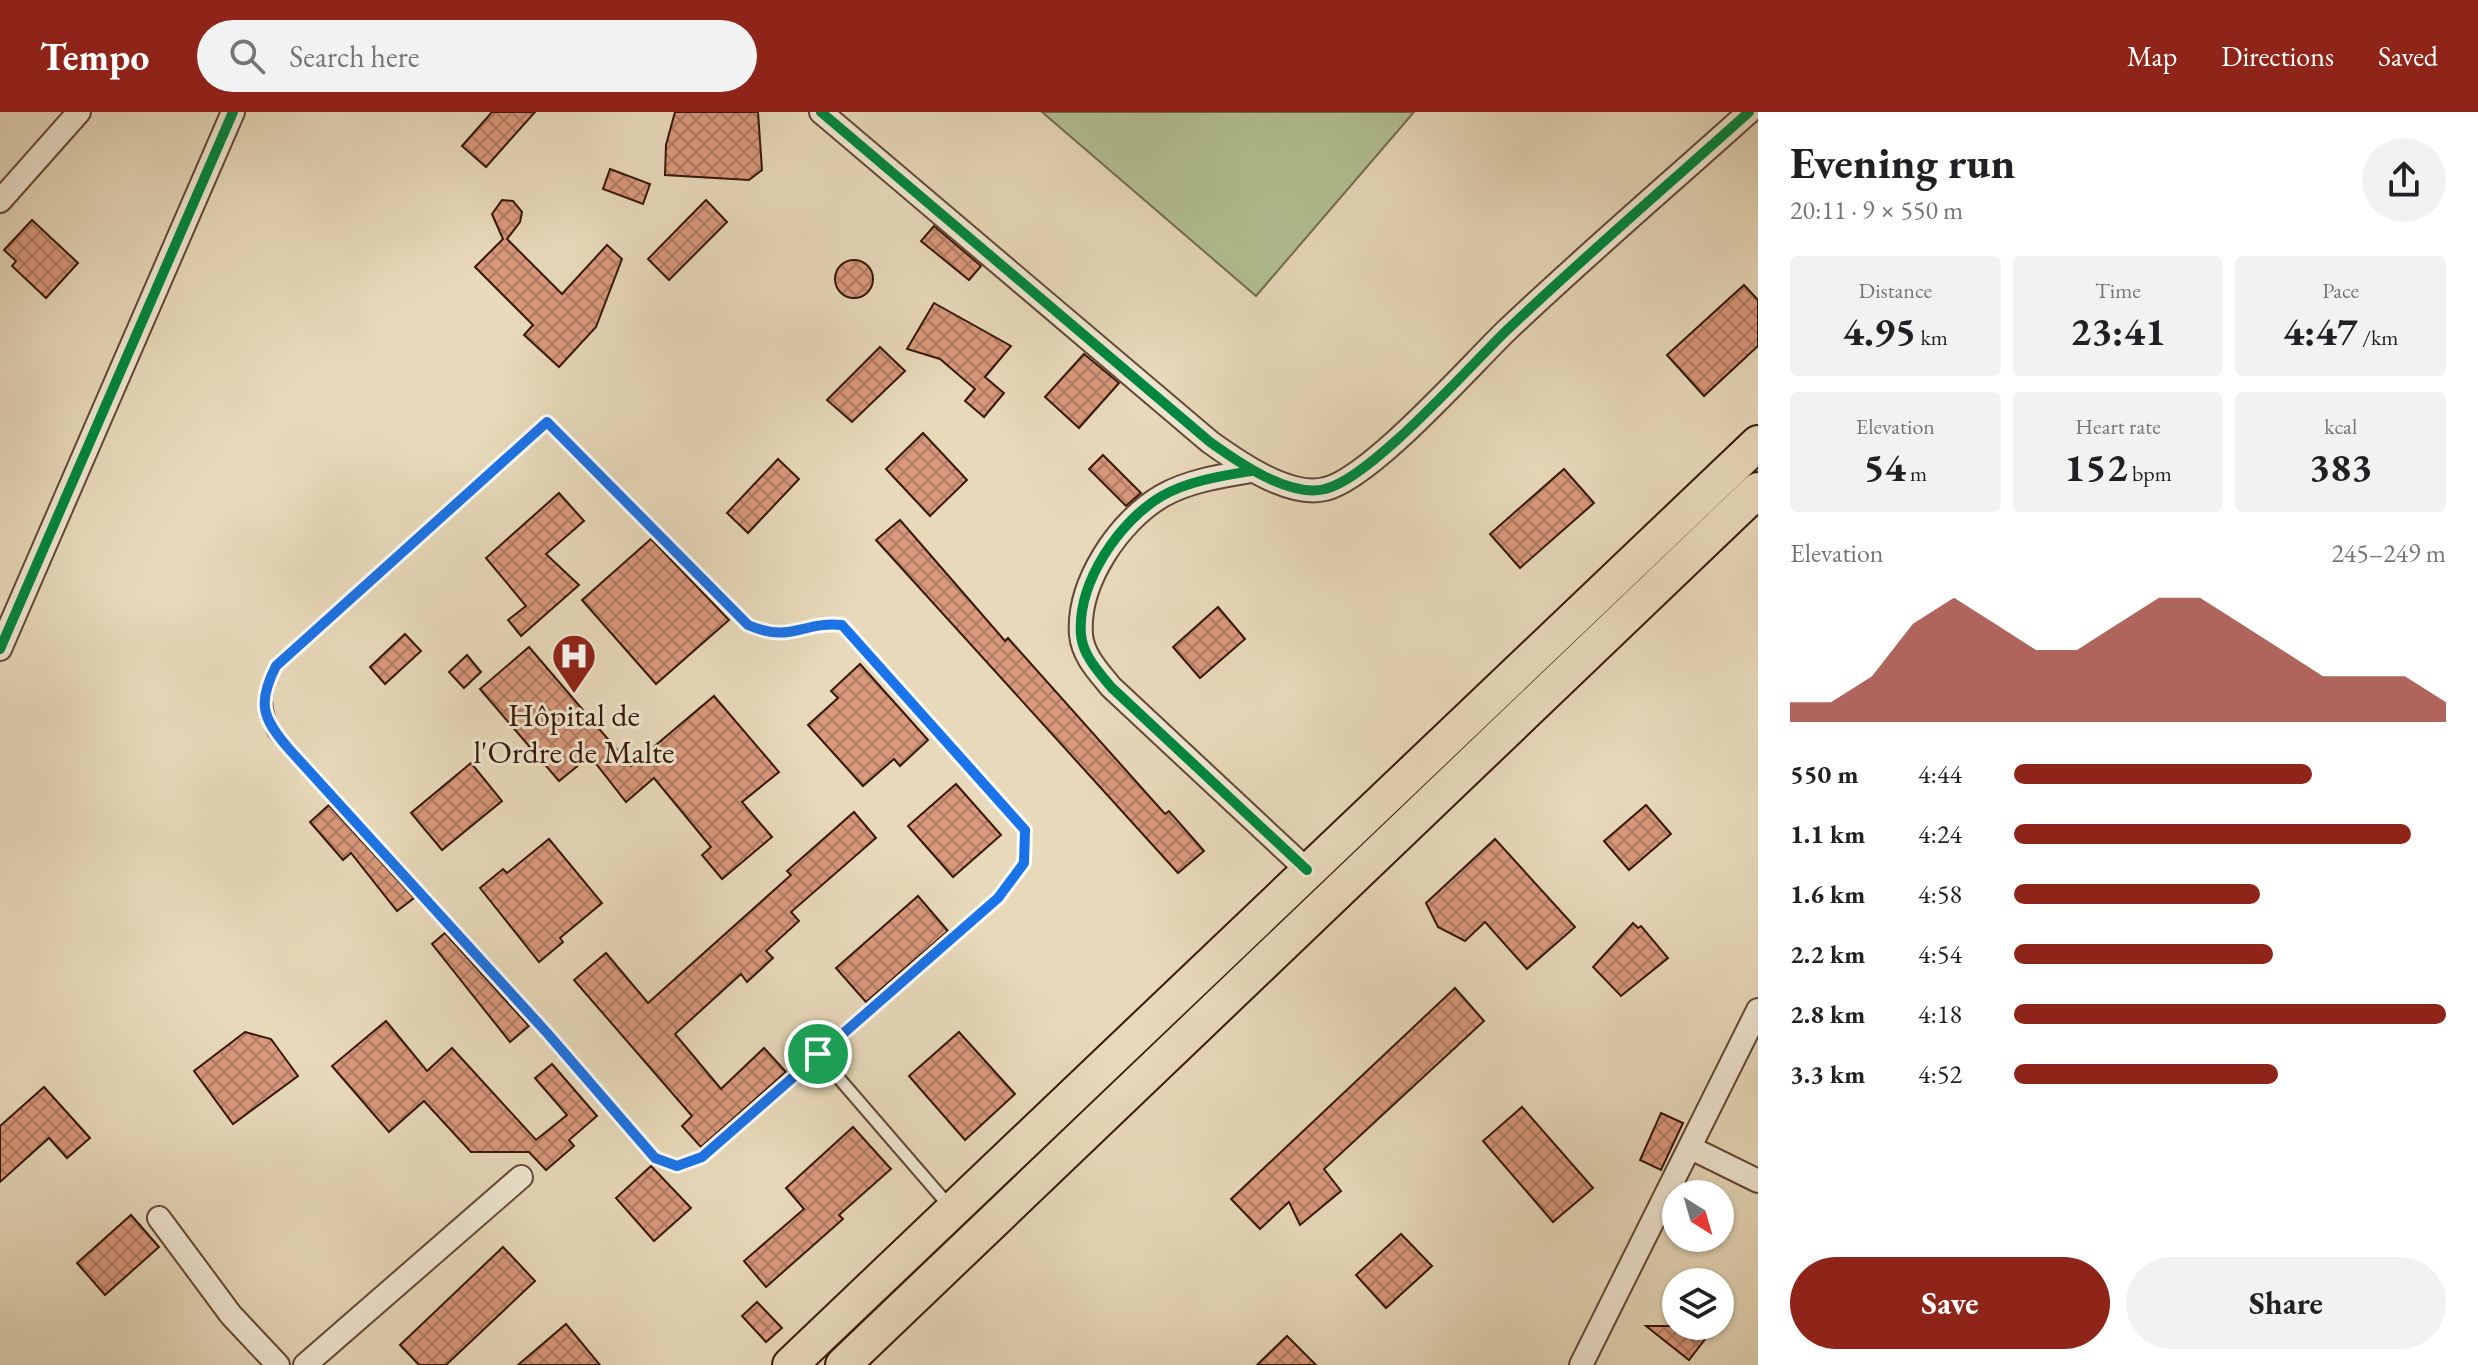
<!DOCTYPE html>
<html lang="en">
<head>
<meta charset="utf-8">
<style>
	:root { --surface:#fff; --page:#f2f2f2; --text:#202124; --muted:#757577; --accent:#8f2418 }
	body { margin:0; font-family:"EB Garamond",serif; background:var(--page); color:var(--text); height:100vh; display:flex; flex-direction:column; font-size:30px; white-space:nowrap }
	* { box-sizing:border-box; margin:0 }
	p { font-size:26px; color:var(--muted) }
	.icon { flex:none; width:44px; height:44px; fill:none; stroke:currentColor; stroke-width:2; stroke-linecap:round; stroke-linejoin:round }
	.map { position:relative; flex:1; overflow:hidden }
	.sheet { display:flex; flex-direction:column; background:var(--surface); width:720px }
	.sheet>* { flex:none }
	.needle { width:52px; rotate:143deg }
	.fabs { position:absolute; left:1662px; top:1068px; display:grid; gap:16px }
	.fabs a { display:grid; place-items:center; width:72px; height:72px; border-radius:50%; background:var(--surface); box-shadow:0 2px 6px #0004; font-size:40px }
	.pin { position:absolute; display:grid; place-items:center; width:68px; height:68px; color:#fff; margin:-34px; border:4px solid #fff; border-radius:50%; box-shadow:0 2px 8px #0007 }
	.round { display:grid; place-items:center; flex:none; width:84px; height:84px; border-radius:42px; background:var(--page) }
	.head { display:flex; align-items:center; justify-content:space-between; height:136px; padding:0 32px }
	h1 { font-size:44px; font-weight:700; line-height:60px }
	.stats { display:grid; grid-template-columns:repeat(3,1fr); gap:12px; height:136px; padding:8px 32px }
	.stats div { display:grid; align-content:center; border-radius:8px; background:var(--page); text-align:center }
	.stats b { font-size:40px; font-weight:700 }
	.stats small { font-size:22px; font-weight:400 }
	.stats p { font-size:22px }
	.chart { height:224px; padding:16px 32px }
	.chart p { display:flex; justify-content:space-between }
	.chart svg { width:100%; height:144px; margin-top:8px; fill:var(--accent); opacity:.7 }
	.button { display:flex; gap:16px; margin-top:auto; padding:16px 32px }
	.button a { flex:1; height:92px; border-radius:48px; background:var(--accent); color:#fff; font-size:32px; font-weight:700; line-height:92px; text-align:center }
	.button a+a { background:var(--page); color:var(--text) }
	ul { padding:0 32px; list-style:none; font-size:26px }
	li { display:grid; grid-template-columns:128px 96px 1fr; align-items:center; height:60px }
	li i { height:20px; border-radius:10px; background:var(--accent) }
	header { display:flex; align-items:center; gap:48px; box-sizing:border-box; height:112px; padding:0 40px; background:var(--accent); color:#fff }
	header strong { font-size:38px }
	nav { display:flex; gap:44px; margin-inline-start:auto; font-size:28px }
	.search { width:560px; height:72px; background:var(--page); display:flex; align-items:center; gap:20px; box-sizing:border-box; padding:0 28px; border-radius:44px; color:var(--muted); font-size:30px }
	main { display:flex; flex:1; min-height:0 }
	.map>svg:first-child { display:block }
</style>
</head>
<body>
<header>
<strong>Tempo</strong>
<div class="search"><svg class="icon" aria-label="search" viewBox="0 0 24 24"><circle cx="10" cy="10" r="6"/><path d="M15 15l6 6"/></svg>Search here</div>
<nav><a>Map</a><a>Directions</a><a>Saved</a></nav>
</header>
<main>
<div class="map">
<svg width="1758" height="1253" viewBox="0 0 1758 1253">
	<defs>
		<pattern id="building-cross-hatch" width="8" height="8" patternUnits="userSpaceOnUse" patternTransform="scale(2)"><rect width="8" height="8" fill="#d8987b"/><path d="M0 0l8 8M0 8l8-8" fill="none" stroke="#b07b63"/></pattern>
	</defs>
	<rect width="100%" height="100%" fill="#e7d9ba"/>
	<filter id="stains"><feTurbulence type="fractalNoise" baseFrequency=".0025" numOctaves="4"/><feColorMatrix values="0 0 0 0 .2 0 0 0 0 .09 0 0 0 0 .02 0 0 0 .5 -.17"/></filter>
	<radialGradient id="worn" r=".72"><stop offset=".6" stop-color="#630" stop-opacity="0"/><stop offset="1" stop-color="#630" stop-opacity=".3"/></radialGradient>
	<!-- green -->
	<path fill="#b2c092" stroke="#746c4c" stroke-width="2" d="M 1042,0 L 1414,0 L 1256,184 Z"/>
	<!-- building -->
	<g fill="url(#building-cross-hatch)" stroke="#371707" stroke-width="2">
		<path d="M 492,0 L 535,0 L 486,55 L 462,34 Z"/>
		<path d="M 675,0 L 758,0 L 762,58 L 749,68 L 665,63 L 666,33 Z"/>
		<path d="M 610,57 L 650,72 L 643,92 L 603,77 Z"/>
		<path d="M 502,88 L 513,89 L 522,100 L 520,110 L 507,127 L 562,182 L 607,133 L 622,147 L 596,215 L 559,255 L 524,223 L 533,213 L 475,155 L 503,127 L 492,102 Z"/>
		<path d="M 706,88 L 727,110 L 669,168 L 648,147 Z"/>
		<path d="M 32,108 L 78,151 L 46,186 L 12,154 L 16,149 L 4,138 Z"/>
		<path d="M 934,114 L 981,154 L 969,168 L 921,129 Z"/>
		<circle cx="854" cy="167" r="19"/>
		<path d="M 1744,173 L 1758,188 L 1758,234 L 1704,284 L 1667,243 Z"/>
		<path d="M 934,191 L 1011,234 L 985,265 L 1004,281 L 984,305 L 965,289 L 975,277 L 940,247 L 907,237 Z"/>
		<path d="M 880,235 L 905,259 L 852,310 L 827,288 Z"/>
		<path d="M 1084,242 L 1119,271 L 1079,316 L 1045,285 Z"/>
		<path d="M 923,321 L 967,368 L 930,404 L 886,357 Z"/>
		<path d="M 1103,343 L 1141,381 L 1126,394 L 1089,357 Z"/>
		<path d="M 778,347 L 799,367 L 748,421 L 727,401 Z"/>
		<path d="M 1564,357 L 1594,391 L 1520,456 L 1490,422 Z"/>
		<path d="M 559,381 L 584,409 L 546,442 L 579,473 L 521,524 L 508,508 L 526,494 L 486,446 Z"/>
		<path d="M 900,408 L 1005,529 L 1008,526 L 1165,702 L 1169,699 L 1204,739 L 1178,761 L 876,428 Z"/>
		<path d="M 651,427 L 729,508 L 656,572 L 582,488 Z"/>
		<path d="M 1218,495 L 1245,527 L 1200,566 L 1173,535 Z"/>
		<path d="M 405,522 L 421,539 L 385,572 L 370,555 Z"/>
		<path d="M 529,535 L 631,654 L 714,584 L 779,660 L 742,690 L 772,725 L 722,767 L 702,743 L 711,735 L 654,666 L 626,690 L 590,644 L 559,669 L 480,577 Z"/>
		<path d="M 467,543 L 481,560 L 464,576 L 449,560 Z"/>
		<path d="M 860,552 L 928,628 L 900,654 L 894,647 L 863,674 L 808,613 L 838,586 L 831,579 Z"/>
		<path d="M 471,651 L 502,689 L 442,738 L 411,701 Z"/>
		<path d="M 956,672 L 1001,723 L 953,765 L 908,714 Z"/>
		<path d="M 329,693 L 414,786 L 397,799 L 351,741 L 343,748 L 310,710 Z"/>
		<path d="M 1646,693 L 1671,722 L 1629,758 L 1604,729 Z"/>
		<path d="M 854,700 L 876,726 L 791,800 L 799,809 L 766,839 L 773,846 L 747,870 L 741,862 L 675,922 L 721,977 L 764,936 L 786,960 L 701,1035 L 682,1014 L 692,1004 L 574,868 L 606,841 L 648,891 L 791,763 L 787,759 Z"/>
		<path d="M 549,727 L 602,791 L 560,826 L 563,830 L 539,850 L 480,776 L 503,757 L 507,761 Z"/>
		<path d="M 1495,727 L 1575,815 L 1527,857 L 1485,810 L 1465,829 L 1438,815 L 1426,791 Z"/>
		<path d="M 918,784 L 948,819 L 866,890 L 836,856 Z"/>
		<path d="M 1633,811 L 1638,816 L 1641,814 L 1668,846 L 1621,884 L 1593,855 Z"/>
		<path d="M 445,821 L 529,914 L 510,930 L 432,832 Z"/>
		<path d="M 1455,876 L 1484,909 L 1324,1057 L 1341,1079 L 1300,1113 L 1289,1090 L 1260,1117 L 1231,1087 Z"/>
		<path d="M 386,909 L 427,959 L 452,936 L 536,1028 L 567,1003 L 535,966 L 552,952 L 597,1004 L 569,1028 L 574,1034 L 546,1058 L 529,1040 L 471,1040 L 424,989 L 389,1020 L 332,954 Z"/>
		<path d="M 245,920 L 271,927 L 298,964 L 233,1012 L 194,959 Z"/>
		<path d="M 959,920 L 1015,982 L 965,1028 L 909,964 Z"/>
		<path d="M 44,975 L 90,1026 L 67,1046 L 49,1026 L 0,1070 L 0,1014 Z"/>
		<path d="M 1522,995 L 1593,1076 L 1553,1110 L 1483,1029 Z"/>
		<path d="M 1661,1001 L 1683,1011 L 1661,1058 L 1640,1048 Z"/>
		<path d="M 853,1015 L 891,1057 L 839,1103 L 843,1107 L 766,1175 L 744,1149 L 804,1097 L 786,1076 Z"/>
		<path d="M 651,1054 L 691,1096 L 654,1129 L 616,1086 Z"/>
		<path d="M 131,1103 L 159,1135 L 105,1183 L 77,1151 Z"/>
		<path d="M 1401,1122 L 1432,1154 L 1386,1196 L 1356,1163 Z"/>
		<path d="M 503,1135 L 535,1169 L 446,1253 L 419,1253 L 400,1233 Z"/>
		<path d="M 757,1190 L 782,1216 L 766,1230 L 742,1204 Z"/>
		<path d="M 566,1212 L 600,1253 L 518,1253 Z"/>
		<path d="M 1646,1214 L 1715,1214 L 1689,1248 Z"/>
		<path d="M 1287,1224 L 1316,1253 L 1257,1253 Z"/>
	</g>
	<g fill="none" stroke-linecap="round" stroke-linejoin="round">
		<!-- service casing -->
		<g stroke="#634834" stroke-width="15">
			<g id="service">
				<path d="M 547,310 L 748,513 C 792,532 801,509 842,513 L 1025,718 L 1024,751 L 998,786 L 702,1045 L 677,1054 L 655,1046 L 548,922 L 274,620 C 262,594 263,579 276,554 Z"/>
				<path d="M 818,942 L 951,1096"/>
			</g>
		</g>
		<!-- minor casing -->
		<g stroke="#634834" stroke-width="26">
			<g id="minor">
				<path d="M 821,0 L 1210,330 C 1238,350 1289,386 1325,377 C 1370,367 1468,256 1506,219 C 1585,144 1668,73 1749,0"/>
				<path d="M 0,89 L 79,0"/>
				<path d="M 1251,359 C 1221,364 1188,369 1162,384 C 1119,409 1077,471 1081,523 C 1083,544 1099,560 1111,575 L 1307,758"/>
				<path d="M 0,537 L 233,0"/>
				<path d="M 1691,1036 L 1758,1069"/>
				<path d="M 159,1106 L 231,1203 L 278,1253"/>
				<path d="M 305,1253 L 521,1065"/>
				<path d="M 1581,1253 L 1758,898"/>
			</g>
		</g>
		<!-- primary casing -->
		<g stroke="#371707" stroke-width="38">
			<g id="primary">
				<path d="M 790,1253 L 1758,331"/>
				<path d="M 843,1253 L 1758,378"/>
			</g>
		</g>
		<!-- service -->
		<use href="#service" stroke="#efe6d2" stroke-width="11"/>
		<!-- minor -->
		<use href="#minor" stroke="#efe6d2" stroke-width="22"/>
		<!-- primary -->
		<use href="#primary" stroke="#e7d9ba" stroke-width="34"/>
		<!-- cycleway casing -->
		<g stroke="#efe6d2" stroke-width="15">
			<g id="cycleway">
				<path d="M 821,0 L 1210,330 C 1238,350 1289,386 1325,377 C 1370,367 1468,256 1506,219 C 1585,144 1668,73 1749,0"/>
				<path d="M 1251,359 C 1221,364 1188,369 1162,384 C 1119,409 1077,471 1081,523 C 1083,544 1099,560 1111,575 L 1307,758"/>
				<path d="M 0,537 L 233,0"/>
			</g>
		</g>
		<!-- cycleway -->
		<use href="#cycleway" stroke="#00873e" stroke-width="10"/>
	</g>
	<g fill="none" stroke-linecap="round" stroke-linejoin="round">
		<!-- route casing -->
		<g stroke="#fff" stroke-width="16">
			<path id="route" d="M 547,310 L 748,513 C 792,532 801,509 842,513 L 1025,718 L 1024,751 L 998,786 L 702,1045 L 677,1054 L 655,1046 L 548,922 L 289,637 C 262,606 257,591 276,554 Z"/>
		</g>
		<!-- route -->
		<use href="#route" stroke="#1a73e8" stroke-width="10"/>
	</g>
	<!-- icons -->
	<defs>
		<g id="hospital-pin" transform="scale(2.3)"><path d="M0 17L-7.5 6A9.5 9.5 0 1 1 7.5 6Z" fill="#8f2418" stroke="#efe6d2"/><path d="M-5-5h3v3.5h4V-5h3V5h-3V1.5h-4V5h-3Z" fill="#fff"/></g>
	</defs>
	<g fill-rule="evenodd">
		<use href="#hospital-pin" x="574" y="544"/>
	</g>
	<g text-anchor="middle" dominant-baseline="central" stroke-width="6" stroke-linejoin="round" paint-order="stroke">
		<!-- poi labels -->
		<g font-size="32" fill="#371707" stroke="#efe6d2">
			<text x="574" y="603">Hôpital de<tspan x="574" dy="37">l'Ordre de Malte</tspan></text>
		</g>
	</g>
	<rect width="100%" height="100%" filter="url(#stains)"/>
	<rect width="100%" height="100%" fill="url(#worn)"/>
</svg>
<div class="fabs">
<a><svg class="needle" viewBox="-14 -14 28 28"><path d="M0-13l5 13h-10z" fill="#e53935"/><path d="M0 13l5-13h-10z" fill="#757577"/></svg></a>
<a><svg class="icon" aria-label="layers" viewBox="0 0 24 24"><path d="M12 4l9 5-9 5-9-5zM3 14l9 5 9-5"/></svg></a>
</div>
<div class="pin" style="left:818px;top:942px;background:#1e9e55"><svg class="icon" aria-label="arrive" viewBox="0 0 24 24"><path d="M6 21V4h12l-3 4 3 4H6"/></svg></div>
</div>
<section class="sheet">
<div class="head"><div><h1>Evening run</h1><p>20:11 · 9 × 550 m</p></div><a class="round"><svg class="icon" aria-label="share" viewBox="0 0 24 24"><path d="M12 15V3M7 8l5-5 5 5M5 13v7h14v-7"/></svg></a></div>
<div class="stats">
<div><p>Distance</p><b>4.95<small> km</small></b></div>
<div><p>Time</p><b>23:41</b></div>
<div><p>Pace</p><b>4:47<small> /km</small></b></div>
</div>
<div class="stats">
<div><p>Elevation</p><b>54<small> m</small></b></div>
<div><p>Heart rate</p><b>152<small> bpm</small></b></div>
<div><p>kcal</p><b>383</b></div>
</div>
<div class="chart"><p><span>Elevation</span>245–249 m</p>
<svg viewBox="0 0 160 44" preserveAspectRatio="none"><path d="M0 44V38L10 38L20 30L30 14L40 6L50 14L60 22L70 22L80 14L90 6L100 6L110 14L120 22L130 30L140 30L150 30L160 38V44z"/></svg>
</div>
<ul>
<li><b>550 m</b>4:44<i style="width:69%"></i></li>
<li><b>1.1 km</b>4:24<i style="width:92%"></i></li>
<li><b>1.6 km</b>4:58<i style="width:57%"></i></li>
<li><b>2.2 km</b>4:54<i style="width:60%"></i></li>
<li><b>2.8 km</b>4:18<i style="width:100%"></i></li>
<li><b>3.3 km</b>4:52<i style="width:61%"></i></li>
</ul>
<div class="button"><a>Save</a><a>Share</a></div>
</section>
</main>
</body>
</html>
